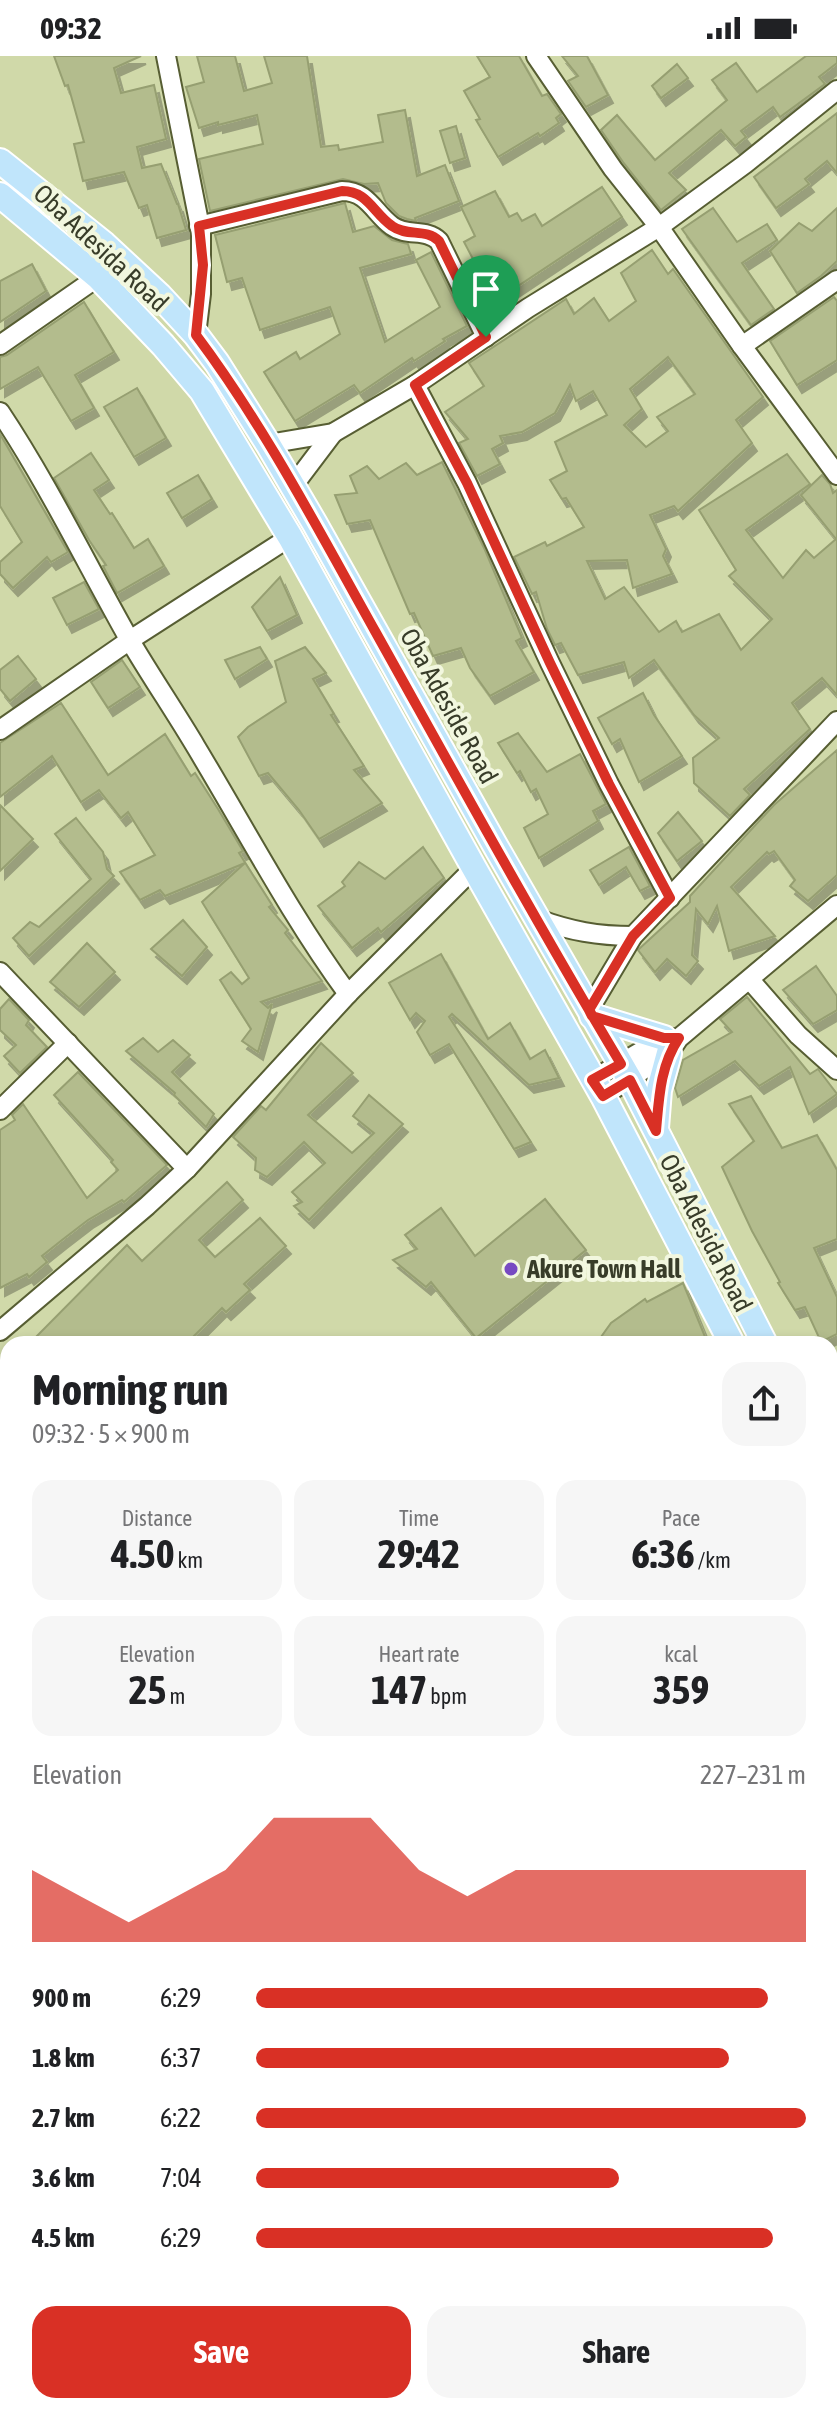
<!DOCTYPE html>
<html lang="en">
<head>
<meta charset="utf-8">
<style>
	:root { --surface:#fff; --page:#f6f6f6; --text:#202124; --muted:#757577; --accent:#d93025 }
	body { margin:0; font-family:"Asap Condensed",sans-serif; background:var(--page); color:var(--text); height:100vh; display:flex; flex-direction:column; font-size:30px; white-space:nowrap }
	* { box-sizing:border-box; margin:0 }
	p { font-size:26px; color:var(--muted) }
	.icon { flex:none; width:44px; height:44px; fill:none; stroke:currentColor; stroke-width:2; stroke-linecap:round; stroke-linejoin:round }
	.map { position:relative; flex:1; overflow:hidden }
	.side { position:absolute; left:0px; top:1280px; width:838px; height:1078px; display:flex; flex-direction:column; background:var(--surface); border-radius:24px 24px 0 0; box-shadow:0 4px 12px #0003 }
	.side>* { flex:none }
	.pin { position:absolute; display:grid; place-items:center; width:68px; height:68px; color:#fff; margin:-82px -34px; border-radius:50% 50% 50% 0; rotate:-45deg; box-shadow:0 0 8px #0007 }
	.pin .icon { rotate:45deg }
	.round { display:grid; place-items:center; flex:none; width:84px; height:84px; border-radius:24px; background:var(--page) }
	.summary { display:flex; align-items:center; justify-content:space-between; height:136px; padding:0 32px }
	h1 { font-size:44px; font-weight:700; line-height:60px }
	.figures { display:grid; grid-template-columns:repeat(3,1fr); gap:12px; height:136px; padding:8px 32px }
	.figures div { display:grid; align-content:center; border-radius:20px; background:var(--page); text-align:center }
	.figures b { font-size:40px; font-weight:700 }
	.figures small { font-size:22px; font-weight:400 }
	.figures p { font-size:22px }
	.chart { height:224px; padding:16px 32px }
	.chart p { display:flex; justify-content:space-between }
	.chart svg { width:100%; height:144px; margin-top:8px; fill:var(--accent); opacity:.7 }
	.cta { display:flex; gap:16px; margin-top:auto; padding:16px 32px }
	.cta a { flex:1; height:92px; border-radius:24px; background:var(--accent); color:#fff; font-size:32px; font-weight:700; line-height:92px; text-align:center }
	.cta a+a { background:var(--page); color:var(--text) }
	ul { padding:0 32px; list-style:none; font-size:26px }
	li { display:grid; grid-template-columns:128px 96px 1fr; align-items:center; height:60px }
	li i { height:20px; border-radius:10px; background:var(--accent) }
	.status { display:flex; justify-content:space-between; align-items:center; height:56px; padding:0 40px; background:var(--surface); direction:ltr }
	.status svg { height:22px; fill:currentColor }
	.map>svg:first-child { display:block }
</style>
</head>
<body>
<div class="status"><b>09:32</b><svg viewBox="0 0 49 12"><path d="M0 12V9h3v3zM5 12V6h3v6zM10 12V3h3v9zM15 12V0h3v12zM26 1h20v11H26zM47 4h2v5h-2z"/></svg></div>
<div class="map">
<svg width="837" height="2357" viewBox="0 0 837 2357">
	<defs>
		<filter id="shadow"><feDropShadow dx="5" dy="8" stdDeviation="0" flood-color="#0004"/></filter>
	</defs>
	<rect width="100%" height="100%" fill="#d0d9a9"/>
	<!-- building -->
	<g fill="#b3bc8d" stroke="#969f71" stroke-width="2" fill-rule="evenodd" filter="url(#shadow)">
		<path d="M 54,0 L 141,0 L 114,12 L 121,37 L 154,29 L 166,83 L 137,91 L 142,112 L 161,108 L 177,148 L 178,148 L 186,174 L 157,182 L 147,149 L 139,152 L 124,116 L 83,125 L 74,88 L 84,86 L 68,29 L 65,30 Z"/>
		<path d="M 197,0 L 235,0 L 244,35 L 272,27 L 264,0 L 307,0 L 321,91 L 338,89 L 339,94 L 383,86 L 378,59 L 405,54 L 417,120 L 445,109 L 459,145 L 415,162 L 416,165 L 407,163 L 399,160 L 386,147 L 378,127 L 364,128 L 343,123 L 210,155 L 199,103 L 263,88 L 257,59 L 218,69 L 218,66 L 199,72 L 186,31 L 204,26 Z"/>
		<path d="M 477,0 L 519,0 L 542,40 L 547,38 L 561,58 L 556,62 L 559,67 L 540,80 L 538,77 L 498,101 L 476,64 L 480,63 L 464,35 L 490,21 Z"/>
		<path d="M 562,0 L 587,0 L 608,39 L 586,51 L 568,25 L 578,20 Z"/>
		<path d="M 806,0 L 837,0 L 837,7 L 819,21 L 825,28 L 780,61 L 773,51 L 741,75 L 746,81 L 735,90 L 721,74 L 669,117 L 686,134 L 661,154 L 623,106 L 601,74 L 617,59 L 655,104 L 727,44 L 712,24 L 736,7 L 757,36 Z"/>
		<path d="M 677,8 L 688,22 L 661,42 L 652,30 Z"/>
		<path d="M 837,57 L 837,117 L 827,105 L 805,123 L 809,128 L 776,152 L 754,121 Z"/>
		<path d="M 456,70 L 465,102 L 450,107 L 440,75 Z"/>
		<path d="M 602,131 L 622,161 L 485,252 L 473,227 L 482,220 L 464,186 L 475,180 L 461,151 L 495,135 L 509,161 L 517,157 L 522,165 L 535,158 L 542,170 Z"/>
		<path d="M 345,147 L 353,176 L 374,170 L 392,184 L 408,188 L 411,198 L 360,212 L 385,286 L 440,251 L 416,204 L 431,196 L 467,270 L 443,283 L 445,285 L 414,305 L 412,302 L 360,337 L 354,329 L 295,365 L 264,316 L 296,296 L 300,303 L 340,278 L 330,251 L 260,274 L 242,222 L 227,226 L 215,179 Z"/>
		<path d="M 713,152 L 737,186 L 767,168 L 777,184 L 742,207 L 774,253 L 751,269 L 682,173 Z"/>
		<path d="M 837,152 L 837,205 L 821,220 L 797,237 L 770,195 L 799,167 L 812,175 Z"/>
		<path d="M 652,194 L 668,218 L 673,213 L 763,341 L 736,364 L 752,387 L 678,455 L 674,450 L 650,459 L 666,493 L 663,500 L 672,518 L 633,532 L 627,504 L 587,505 L 605,543 L 624,531 L 659,576 L 676,565 L 682,576 L 719,558 L 741,594 L 772,563 L 729,520 L 736,514 L 699,454 L 787,398 L 810,428 L 746,474 L 783,522 L 806,494 L 814,502 L 836,483 L 801,439 L 822,419 L 830,428 L 833,437 L 837,434 L 837,639 L 822,622 L 792,647 L 810,673 L 744,733 L 750,739 L 730,760 L 694,727 L 693,702 L 719,682 L 694,659 L 654,604 L 629,622 L 624,606 L 578,619 L 561,587 L 555,589 L 547,573 L 536,536 L 532,538 L 514,501 L 545,486 L 547,490 L 584,471 L 566,442 L 562,443 L 550,424 L 567,415 L 555,386 L 607,359 L 593,335 L 576,345 L 570,329 L 555,357 L 522,376 L 500,380 L 503,387 L 492,393 L 500,408 L 477,420 L 459,387 L 468,383 L 445,356 L 484,330 L 469,307 L 566,243 L 574,258 L 594,242 L 609,265 L 636,245 L 621,217 ZM 668,301 L 695,338 L 657,361 L 668,375 L 646,391 L 624,369 L 642,353 L 630,333 Z"/>
		<path d="M 32,208 L 46,235 L 0,266 L 0,225 Z"/>
		<path d="M 834,241 L 837,245 L 837,304 L 797,329 L 770,285 Z"/>
		<path d="M 84,246 L 114,296 L 75,319 L 94,352 L 71,365 L 38,311 L 0,333 L 0,301 L 7,299 Z"/>
		<path d="M 137,332 L 166,382 L 134,401 L 104,351 Z"/>
		<path d="M 0,378 L 68,496 L 51,506 L 47,501 L 13,532 L 0,518 L 0,506 L 22,486 L 0,450 Z"/>
		<path d="M 91,397 L 109,424 L 94,434 L 110,458 L 112,457 L 134,492 L 148,483 L 164,510 L 117,537 L 103,510 L 106,509 L 89,484 L 54,422 Z"/>
		<path d="M 442,406 L 485,494 L 522,582 L 516,585 L 534,616 L 490,640 L 470,612 L 461,592 L 433,600 L 414,557 L 410,558 L 370,464 L 347,468 L 335,439 L 357,437 L 350,420 L 367,410 L 379,423 L 406,407 L 417,419 Z"/>
		<path d="M 198,419 L 212,443 L 182,462 L 167,437 Z"/>
		<path d="M 280,521 L 297,559 L 267,575 L 252,551 Z"/>
		<path d="M 84,526 L 99,553 L 67,569 L 53,542 Z"/>
		<path d="M 260,591 L 267,603 L 235,623 L 225,604 Z"/>
		<path d="M 305,591 L 326,617 L 313,623 L 334,658 L 331,659 L 364,710 L 354,714 L 382,747 L 319,783 L 299,754 L 268,717 L 259,720 L 238,681 L 248,671 L 286,646 L 275,605 Z"/>
		<path d="M 18,600 L 36,623 L 10,645 L 0,633 L 0,614 Z"/>
		<path d="M 122,604 L 140,631 L 108,652 L 91,626 Z"/>
		<path d="M 643,637 L 654,659 L 682,700 L 639,726 L 620,683 L 612,688 L 598,662 Z"/>
		<path d="M 61,647 L 108,719 L 165,678 L 191,720 L 195,717 L 218,753 L 243,795 L 239,797 L 272,849 L 269,851 L 288,874 L 285,877 L 322,925 L 261,946 L 268,952 L 272,948 L 258,996 L 242,985 L 251,973 L 220,924 L 231,916 L 242,928 L 249,922 L 202,846 L 245,807 L 165,840 L 160,834 L 140,844 L 120,816 L 155,799 L 128,756 L 121,762 L 99,734 L 81,746 L 52,700 L 0,741 L 0,687 Z"/>
		<path d="M 518,677 L 547,716 L 580,698 L 606,748 L 593,755 L 598,765 L 539,802 L 524,772 L 548,758 L 536,733 L 531,736 L 520,715 L 517,717 L 498,687 Z"/>
		<path d="M 837,694 L 837,819 L 808,845 L 790,830 L 795,824 L 774,795 L 769,798 L 767,796 L 731,831 L 775,880 L 729,895 L 717,850 L 708,868 L 696,853 L 692,899 L 698,905 L 686,920 L 667,903 L 655,916 L 638,894 L 639,893 L 690,846 L 690,840 L 774,749 Z"/>
		<path d="M 0,749 L 33,783 L 0,815 Z"/>
		<path d="M 678,756 L 702,785 L 677,805 L 658,777 Z"/>
		<path d="M 76,762 L 103,796 L 107,813 L 114,820 L 29,900 L 13,882 L 30,866 L 39,871 L 91,823 L 55,778 Z"/>
		<path d="M 423,791 L 444,822 L 381,876 L 378,872 L 352,892 L 318,850 L 345,830 L 342,826 L 359,806 L 385,823 Z"/>
		<path d="M 629,791 L 650,830 L 640,835 L 626,811 L 599,829 L 590,814 Z"/>
		<path d="M 183,864 L 207,891 L 182,920 L 151,893 Z"/>
		<path d="M 87,887 L 115,916 L 79,951 L 50,926 Z"/>
		<path d="M 441,898 L 488,983 L 510,967 L 530,1003 L 545,994 L 559,1022 L 529,1029 L 452,958 L 449,961 L 531,1086 L 514,1093 L 449,988 L 430,999 L 417,976 L 425,965 L 416,957 L 410,964 L 389,927 Z"/>
		<path d="M 816,910 L 837,940 L 837,954 L 813,968 L 783,934 Z"/>
		<path d="M 747,941 L 810,1018 L 818,1013 L 837,1038 L 809,1058 L 790,1011 L 759,1030 L 735,1005 L 678,1041 L 675,1032 L 683,1004 L 732,976 L 720,963 Z"/>
		<path d="M 9,943 L 29,964 L 26,969 L 47,991 L 20,1017 L 4,1000 L 16,989 L 0,974 L 0,953 Z"/>
		<path d="M 143,982 L 158,996 L 173,984 L 190,999 L 172,1016 L 214,1058 L 206,1071 L 174,1039 L 175,1037 L 126,995 Z"/>
		<path d="M 321,987 L 353,1017 L 308,1059 L 352,1097 L 374,1077 L 353,1060 L 369,1039 L 403,1068 L 309,1164 L 294,1150 L 302,1146 L 292,1136 L 325,1107 L 304,1086 L 267,1121 L 255,1114 L 256,1102 L 233,1081 L 261,1050 L 266,1054 Z"/>
		<path d="M 78,1016 L 167,1109 L 124,1146 L 122,1144 L 88,1164 L 62,1184 L 42,1200 L 47,1206 L 29,1221 L 27,1218 L 0,1232 L 0,1074 L 15,1064 L 12,1059 L 23,1048 L 87,1142 L 118,1114 L 111,1106 L 113,1104 L 54,1039 Z"/>
		<path d="M 751,1040 L 782,1092 L 817,1079 L 837,1114 L 837,1183 L 814,1192 L 837,1241 L 837,1278 L 821,1286 L 805,1251 L 795,1254 L 778,1227 L 780,1226 L 752,1175 L 722,1111 L 754,1085 L 729,1048 Z"/>
		<path d="M 227,1126 L 243,1144 L 199,1184 L 215,1201 L 260,1162 L 286,1190 L 244,1228 L 250,1234 L 226,1256 L 222,1252 L 186,1288 L 29,1288 L 127,1189 L 142,1205 Z"/>
		<path d="M 545,1143 L 586,1194 L 476,1282 L 431,1226 L 426,1231 L 393,1204 L 417,1193 L 405,1179 L 441,1152 L 475,1200 Z"/>
		<path d="M 683,1227 L 708,1288 L 596,1288 L 611,1267 L 645,1243 L 647,1246 Z"/>
	</g>
	<g fill="none" stroke-linecap="round" stroke-linejoin="round">
		<!-- minor casing -->
		<g stroke="#575e33" stroke-width="22">
			<g id="minor">
				<path d="M 166,0 L 201,176 L 201,238 L 196,279"/>
				<path d="M 536,0 L 613,113 L 659,171 L 742,290 L 837,419"/>
				<path d="M 199,170 L 342,135 C 368,135 374,157 392,170 C 407,181 426,172 439,185 L 486,281"/>
				<path d="M 0,289 L 98,221"/>
				<path d="M 742,290 L 837,224"/>
				<path d="M 415,329 L 467,427 L 550,607 L 609,728 L 670,842"/>
				<path d="M 0,356 C 48,428 86,507 129,583 C 150,619 174,654 196,691 C 246,774 291,860 348,938"/>
				<path d="M 268,388 L 333,377 L 415,329 L 528,252 L 659,171 L 745,108 L 837,34"/>
				<path d="M 293,430 L 333,377"/>
				<path d="M 0,674 L 130,584 L 290,481"/>
				<path d="M 538,863 C 570,875 598,880 633,880"/>
				<path d="M 0,916 L 187,1113"/>
				<path d="M 750,924 L 798,979 L 837,1014"/>
				<path d="M 589,954 L 633,880 L 837,665"/>
				<path d="M 592,1024 L 664,982 L 672,982"/>
				<path d="M 603,1040 L 669,997 L 679,982 L 837,849"/>
				<path d="M 0,1054 L 68,987"/>
				<path d="M 0,1275 L 147,1150 L 187,1113 L 348,938 L 474,812"/>
				<path d="M 830,1319 L 837,1316"/>
				<path d="M 0,1412 L 8,1421"/>
				<path d="M 830,1925 L 837,1932"/>
				<path d="M 0,2026 L 8,2019"/>
				<path d="M 830,2216 L 837,2212"/>
				<path d="M 0,2247 L 8,2238"/>
				<path d="M 0,2341 L 8,2349"/>
				<path d="M 291,2350 L 297,2357"/>
				<path d="M 352,2350 L 357,2357"/>
				<path d="M 105,2357 L 113,2350"/>
				<path d="M 396,2357 L 406,2350"/>
				<path d="M 580,2357 L 593,2350"/>
			</g>
		</g>
		<!-- major casing -->
		<g stroke="#fff" stroke-width="28">
			<g id="major">
				<path d="M 0,105 L 104,188 L 159,239 L 196,279 L 217,307 L 268,388 L 315,468 L 496,791 L 630,1024 L 765,1288"/>
				<path d="M 0,139 L 98,221 L 163,289 L 202,335 L 290,481 L 474,812 L 603,1040 L 732,1288"/>
				<path d="M 592,960 L 664,982"/>
				<path d="M 656,1072 L 659,1034 L 669,997"/>
				<path d="M 830,1429 L 837,1446"/>
				<path d="M 830,1496 L 837,1512"/>
				<path d="M 0,1797 L 8,1806"/>
				<path d="M 0,1832 L 8,1840"/>
				<path d="M 488,2350 L 493,2357"/>
				<path d="M 513,2350 L 518,2357"/>
			</g>
		</g>
		<!-- minor -->
		<use href="#minor" stroke="#fff" stroke-width="18"/>
		<!-- major -->
		<use href="#major" stroke="#c0e5fb" stroke-width="24"/>
	</g>
	<g fill="none" stroke-linecap="round" stroke-linejoin="round">
		<!-- route casing -->
		<g stroke="#fff" stroke-width="16">
			<path id="route" d="M 486,281 L 439,185 C 426,172 407,181 392,170 C 373,157 368,135 342,135 L 199,170 L 203,209 L 196,279 C 265,371 319,475 375,575 C 456,720 536,866 621,1008 L 592,1024 L 603,1040 L 630,1024 L 656,1075 C 659,1042 660,1010 679,982 L 664,982 L 592,960 L 589,954 L 633,880 L 670,842 L 609,728 L 550,607 L 467,427 L 415,329 L 486,281"/>
		</g>
		<!-- route -->
		<use href="#route" stroke="#d93025" stroke-width="10"/>
	</g>
	<!-- markers -->
	<circle fill="#774ac2" stroke="#f2f7df" stroke-width="3" cx="511" cy="1213" r="8"/>
	<g text-anchor="middle" dominant-baseline="central" stroke-width="8" stroke-linejoin="round" paint-order="stroke">
		<!-- street labels -->
		<g font-size="26" fill="#383c29" stroke="#f2f7df">
			<text transform="translate(101 192) rotate(43)">Oba Adesida Road</text>
			<text transform="translate(449 650) rotate(61)">Oba Adeside Road</text>
			<text transform="translate(706 1177) rotate(63)">Oba Adesida Road</text>
		</g>
		<!-- poi labels -->
		<g font-size="26" font-weight="bold" fill="#383c29" stroke="#f2f7df" text-anchor="start">
			<text x="527" y="1213">Akure Town Hall</text>
		</g>
	</g>
</svg>
<div class="pin" style="left:486px;top:281px;background:#1e9e55"><svg class="icon" aria-label="arrive" viewBox="0 0 24 24"><path d="M6 21V4h12l-3 4 3 4H6"/></svg></div>
<section class="side">
<div class="summary"><div><h1>Morning run</h1><p>09:32 · 5 × 900 m</p></div><a class="round"><svg class="icon" aria-label="share" viewBox="0 0 24 24"><path d="M12 15V3M7 8l5-5 5 5M5 13v7h14v-7"/></svg></a></div>
<div class="figures">
<div><p>Distance</p><b>4.50<small> km</small></b></div>
<div><p>Time</p><b>29:42</b></div>
<div><p>Pace</p><b>6:36<small> /km</small></b></div>
</div>
<div class="figures">
<div><p>Elevation</p><b>25<small> m</small></b></div>
<div><p>Heart rate</p><b>147<small> bpm</small></b></div>
<div><p>kcal</p><b>359</b></div>
</div>
<div class="chart"><p><span>Elevation</span>227–231 m</p>
<svg viewBox="0 0 160 44" preserveAspectRatio="none"><path d="M0 44V22L10 30L20 38L30 30L40 22L50 6L60 6L70 6L80 22L90 30L100 22L110 22L120 22L130 22L140 22L150 22L160 22V44z"/></svg>
</div>
<ul>
<li><b>900 m</b>6:29<i style="width:93%"></i></li>
<li><b>1.8 km</b>6:37<i style="width:86%"></i></li>
<li><b>2.7 km</b>6:22<i style="width:100%"></i></li>
<li><b>3.6 km</b>7:04<i style="width:66%"></i></li>
<li><b>4.5 km</b>6:29<i style="width:94%"></i></li>
</ul>
<div class="cta"><a>Save</a><a>Share</a></div>
</section>
</div>
</body>
</html>
